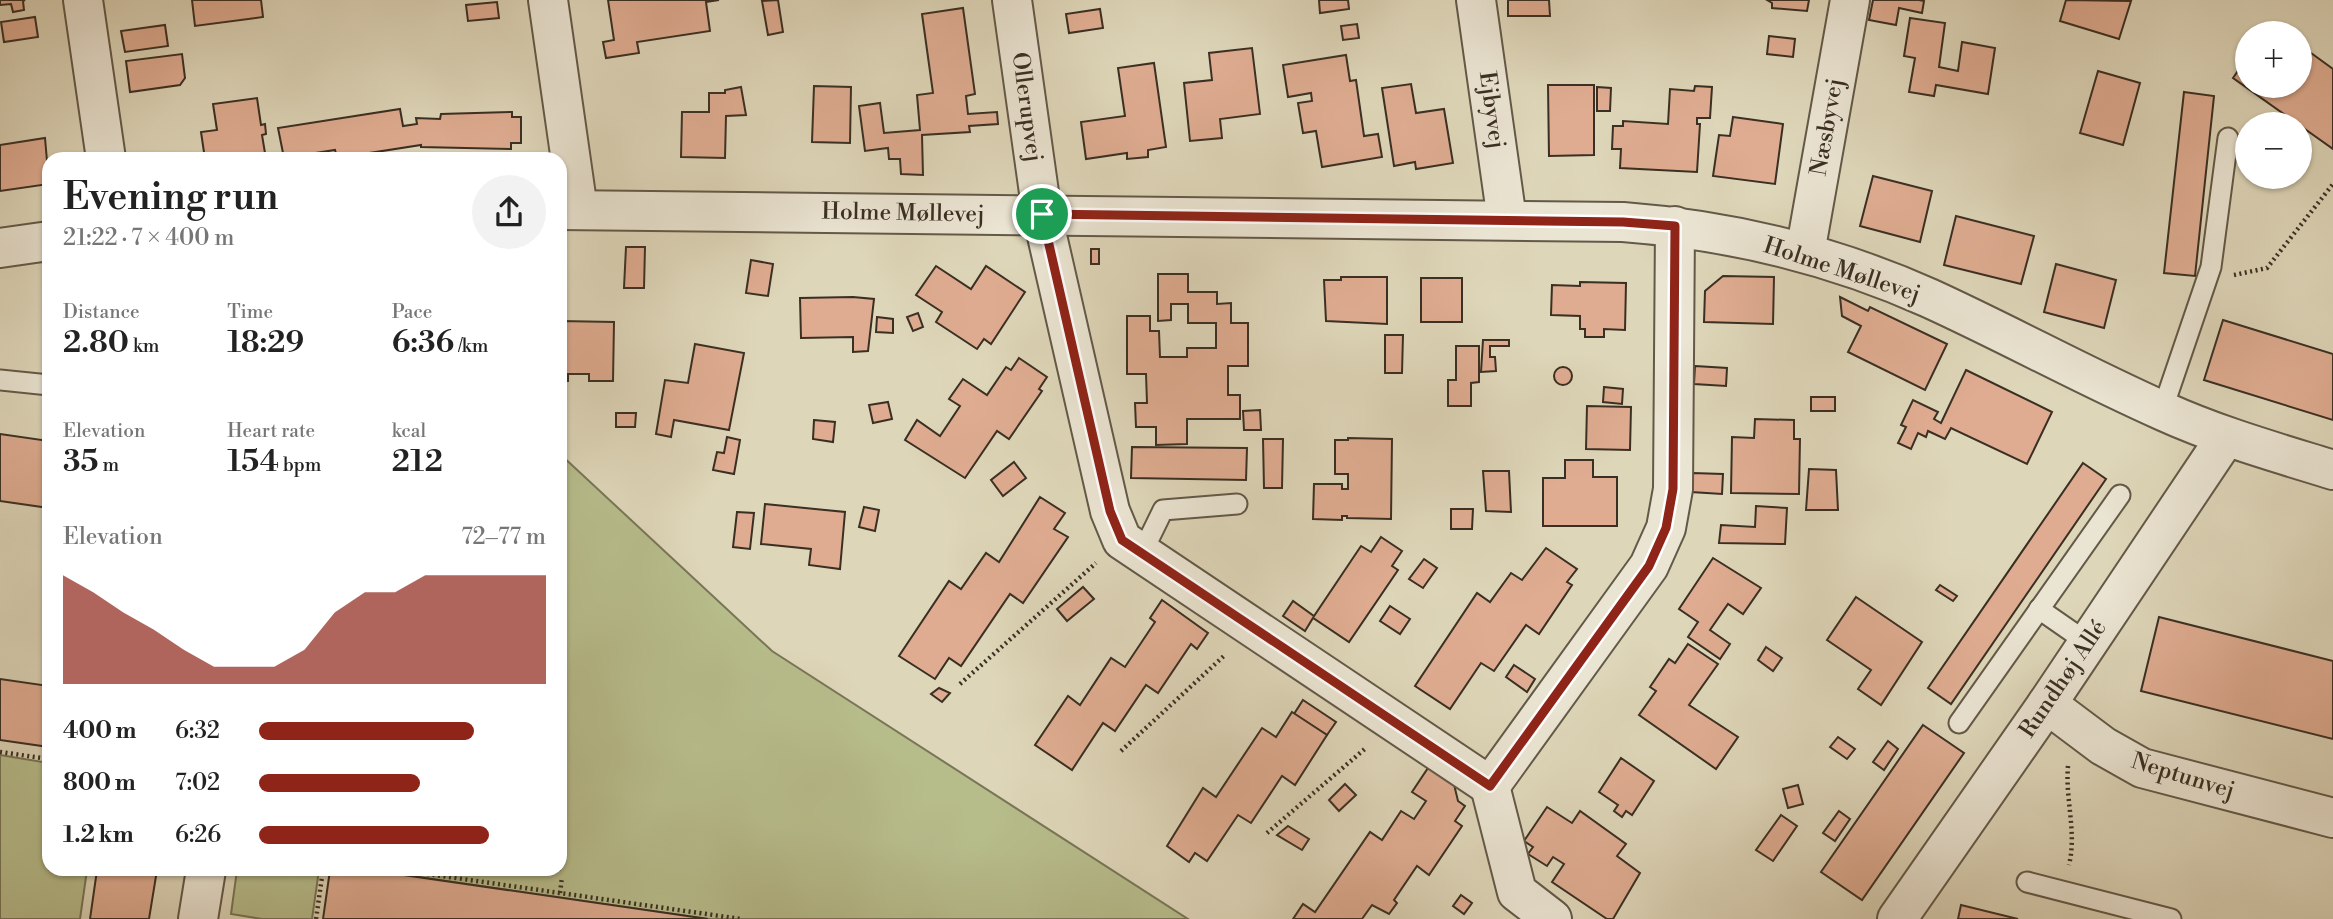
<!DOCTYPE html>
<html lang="en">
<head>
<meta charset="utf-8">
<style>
	:root { --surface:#fff; --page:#f2f2f2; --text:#222; --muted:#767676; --accent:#8f2418 }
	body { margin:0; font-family:"Libre Bodoni",serif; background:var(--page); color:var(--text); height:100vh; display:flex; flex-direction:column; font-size:26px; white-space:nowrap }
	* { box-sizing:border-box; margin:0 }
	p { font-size:23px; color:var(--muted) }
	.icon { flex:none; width:38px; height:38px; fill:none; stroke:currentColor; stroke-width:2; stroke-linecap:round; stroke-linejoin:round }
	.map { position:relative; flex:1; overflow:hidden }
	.drawer { position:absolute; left:42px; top:152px; width:525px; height:724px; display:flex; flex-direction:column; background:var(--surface); border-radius:21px; box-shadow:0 2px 5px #0004 }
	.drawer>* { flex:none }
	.buttons { position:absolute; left:2235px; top:21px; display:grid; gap:14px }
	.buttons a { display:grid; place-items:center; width:77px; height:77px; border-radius:50%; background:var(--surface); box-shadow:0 2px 5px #0004; font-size:35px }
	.pin { position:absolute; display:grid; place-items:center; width:60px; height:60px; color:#fff; margin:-30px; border:4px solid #fff; border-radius:50%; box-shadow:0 2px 7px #0007 }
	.round { display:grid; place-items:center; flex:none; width:74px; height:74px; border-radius:37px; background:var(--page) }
	.summary { display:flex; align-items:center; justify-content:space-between; height:119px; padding:0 21px }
	h1 { font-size:38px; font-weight:600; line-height:52px }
	.figures { display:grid; grid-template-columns:repeat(3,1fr); gap:10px; height:119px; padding:7px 21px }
	.figures div { display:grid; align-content:center }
	.figures b { font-size:30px; font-weight:600 }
	.figures small { font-size:19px; font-weight:400 }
	.figures p { font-size:19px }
	.chart { height:196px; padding:14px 21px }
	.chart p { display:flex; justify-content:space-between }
	.chart svg { width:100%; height:126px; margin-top:7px; fill:var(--accent); opacity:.7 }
	ul { padding:0 21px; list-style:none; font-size:23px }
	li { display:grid; grid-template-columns:112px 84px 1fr; align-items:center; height:52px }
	li i { height:18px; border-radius:9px; background:var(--accent) }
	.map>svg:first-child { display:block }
</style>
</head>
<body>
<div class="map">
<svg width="2333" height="919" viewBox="0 0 2333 919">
	<rect width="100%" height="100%" fill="#ded6b9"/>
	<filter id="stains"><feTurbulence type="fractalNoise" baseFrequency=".00286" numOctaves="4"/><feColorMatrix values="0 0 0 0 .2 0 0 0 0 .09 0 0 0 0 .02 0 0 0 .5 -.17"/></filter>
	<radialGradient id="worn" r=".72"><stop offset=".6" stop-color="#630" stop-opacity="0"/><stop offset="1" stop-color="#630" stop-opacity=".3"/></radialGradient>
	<!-- green -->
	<g fill="#b7bc8b" stroke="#787657" stroke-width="2">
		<path d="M 560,454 L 772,651 L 1188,919 L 708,919 L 369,870 L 560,870 Z"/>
		<path d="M 0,755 L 49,763 L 49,870 L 87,870 L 80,919 L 0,919 Z"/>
		<path d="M 237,870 L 319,870 L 312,919 L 262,919 L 231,914 Z"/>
	</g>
	<!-- building -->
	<g fill="#dfac91" stroke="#3a2f23" stroke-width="2">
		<path d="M 0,0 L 25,0 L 23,1 L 24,10 L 13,12 L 11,4 L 0,5 Z"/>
		<path d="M 192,0 L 261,0 L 263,17 L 195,26 Z"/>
		<path d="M 608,0 L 719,0 L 706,2 L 710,31 L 637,42 L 639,53 L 606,58 L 603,42 L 614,40 Z"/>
		<path d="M 778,0 L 783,32 L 768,35 L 762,1 Z"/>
		<path d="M 1319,0 L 1348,0 L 1349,9 L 1320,13 Z"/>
		<path d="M 1508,0 L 1549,0 L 1550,16 L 1508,16 Z"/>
		<path d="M 1767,0 L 1809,0 L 1807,11 L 1772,8 L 1772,3 Z"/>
		<path d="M 1873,0 L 1919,0 L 1924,1 L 1922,13 L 1899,8 L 1896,25 L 1869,20 Z"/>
		<path d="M 2066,0 L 2131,1 L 2119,39 L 2060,21 Z"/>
		<path d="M 497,2 L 499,18 L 468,21 L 466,5 Z"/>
		<path d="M 963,8 L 975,94 L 966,96 L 968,114 L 997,112 L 998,124 L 969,126 L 970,132 L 922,135 L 923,175 L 901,174 L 900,159 L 889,159 L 888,148 L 865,151 L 859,106 L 880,103 L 884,133 L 920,130 L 917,95 L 933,93 L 922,14 Z"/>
		<path d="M 1100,9 L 1103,28 L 1069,33 L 1066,14 Z"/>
		<path d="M 35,17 L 38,37 L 4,42 L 1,22 Z"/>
		<path d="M 1910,18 L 1945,23 L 1939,67 L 1958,71 L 1962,42 L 1995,48 L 1988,94 L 1936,85 L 1934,96 L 1909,92 L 1915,58 L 1904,56 Z"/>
		<path d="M 1357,24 L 1359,38 L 1343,40 L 1341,26 Z"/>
		<path d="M 165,25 L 168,46 L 125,52 L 121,31 Z"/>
		<path d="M 2271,25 L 2283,33 L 2265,33 Z"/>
		<path d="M 1769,36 L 1795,39 L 1793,57 L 1767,54 Z"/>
		<path d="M 2300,45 L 2333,69 L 2333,149 L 2233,78 L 2247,58 L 2247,86 L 2300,86 Z"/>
		<path d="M 1252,48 L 1260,114 L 1220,119 L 1222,138 L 1190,141 L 1184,83 L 1212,80 L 1209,53 Z"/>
		<path d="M 182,54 L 185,78 L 180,85 L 130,92 L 126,61 Z"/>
		<path d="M 1346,55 L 1350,81 L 1356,80 L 1364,136 L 1378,134 L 1382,157 L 1322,167 L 1316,131 L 1303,133 L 1298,103 L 1312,101 L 1311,93 L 1288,97 L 1283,65 Z"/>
		<path d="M 1154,63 L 1166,147 L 1148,150 L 1148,157 L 1127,159 L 1127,153 L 1086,159 L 1081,122 L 1125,116 L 1118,68 Z"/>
		<path d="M 2098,71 L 2140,83 L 2123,145 L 2080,133 Z"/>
		<path d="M 1411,84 L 1416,113 L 1444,109 L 1453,163 L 1416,169 L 1415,162 L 1394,166 L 1382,88 Z"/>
		<path d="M 1548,85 L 1594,85 L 1594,155 L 1549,156 Z"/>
		<path d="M 814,86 L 851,87 L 850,143 L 812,142 Z"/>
		<path d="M 1695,86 L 1712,87 L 1710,118 L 1697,118 L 1697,124 L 1700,124 L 1697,172 L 1620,168 L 1621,149 L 1612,149 L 1613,126 L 1623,126 L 1623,121 L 1668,124 L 1670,89 L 1694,91 Z"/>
		<path d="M 741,87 L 746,115 L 726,116 L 725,158 L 681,157 L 682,112 L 709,112 L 709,93 L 725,93 L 725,90 Z"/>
		<path d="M 1597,87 L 1611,88 L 1610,111 L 1597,111 Z"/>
		<path d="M 2184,92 L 2214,96 L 2195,276 L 2164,273 Z"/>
		<path d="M 257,98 L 261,125 L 265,124 L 266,134 L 262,135 L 266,159 L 205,159 L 201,132 L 217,130 L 213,104 Z"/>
		<path d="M 400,109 L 403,126 L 417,124 L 416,118 L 440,119 L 441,114 L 512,112 L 512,117 L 521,117 L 521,143 L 511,143 L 511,149 L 421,147 L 421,145 L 337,158 L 335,150 L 284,158 L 278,128 Z"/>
		<path d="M 1733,117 L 1783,124 L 1775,184 L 1713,176 L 1719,135 L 1730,136 Z"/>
		<path d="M 45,138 L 49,184 L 0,191 L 0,145 Z"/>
		<path d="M 1873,176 L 1932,191 L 1920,242 L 1860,226 Z"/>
		<path d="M 1956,216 L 2034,236 L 2021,284 L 1944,265 Z"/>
		<path d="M 626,247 L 645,247 L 644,288 L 624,288 Z"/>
		<rect x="1091" y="249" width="8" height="15"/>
		<path d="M 751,260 L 773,264 L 768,296 L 746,293 Z"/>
		<path d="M 2056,264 L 2116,280 L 2104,328 L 2044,312 Z"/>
		<path d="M 936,266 L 971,289 L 986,266 L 1025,292 L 991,344 L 984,339 L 977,349 L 936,322 L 942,312 L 916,295 Z"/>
		<path d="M 1158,274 L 1188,274 L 1188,292 L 1217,292 L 1217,304 L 1231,303 L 1231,323 L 1248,323 L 1248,366 L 1228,366 L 1228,395 L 1240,395 L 1240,419 L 1187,419 L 1187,444 L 1156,445 L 1156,427 L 1136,427 L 1135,403 L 1147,403 L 1146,374 L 1127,374 L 1127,316 L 1150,316 L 1150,331 L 1159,331 L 1160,357 L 1187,357 L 1187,348 L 1216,348 L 1216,323 L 1188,323 L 1188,304 L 1171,304 L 1171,320 L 1158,321 Z"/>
		<path d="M 1723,276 L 1774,277 L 1773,324 L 1704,322 L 1705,291 Z"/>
		<path d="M 1341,277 L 1387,277 L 1387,324 L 1326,321 L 1324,280 L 1341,280 Z"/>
		<rect x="1421" y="278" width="41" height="44"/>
		<path d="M 1580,282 L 1626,283 L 1625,330 L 1604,329 L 1604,337 L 1585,337 L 1585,329 L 1580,329 L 1580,316 L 1551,315 L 1552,285 L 1580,286 Z"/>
		<path d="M 853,297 L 874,299 L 868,351 L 853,352 L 853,337 L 801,338 L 800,298 Z"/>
		<path d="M 1840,297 L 1868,311 L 1870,307 L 1947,344 L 1925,390 L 1848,352 L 1861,326 L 1842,316 Z"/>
		<path d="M 918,313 L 923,327 L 913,331 L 907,317 Z"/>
		<path d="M 877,317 L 893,319 L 893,333 L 876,332 Z"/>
		<path d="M 2223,320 L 2333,354 L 2333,420 L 2204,380 Z"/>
		<path d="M 560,321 L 614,322 L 613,381 L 589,381 L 589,374 L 568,374 L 568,381 L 560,381 Z"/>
		<path d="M 1385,335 L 1403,335 L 1402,373 L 1385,373 Z"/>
		<path d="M 1483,340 L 1509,340 L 1509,346 L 1490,346 L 1490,357 L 1495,357 L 1496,371 L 1481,372 Z"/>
		<path d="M 695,344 L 744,353 L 729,430 L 674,420 L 671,437 L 656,434 L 665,380 L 688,383 Z"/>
		<path d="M 1456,346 L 1479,346 L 1479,382 L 1471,383 L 1471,406 L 1448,406 L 1448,380 L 1456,380 Z"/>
		<path d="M 1019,358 L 1047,377 L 1039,389 L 1042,391 L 1009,439 L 997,431 L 965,478 L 905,440 L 917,420 L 940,436 L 960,406 L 949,399 L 963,379 L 987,395 L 1006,367 L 1011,370 Z"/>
		<path d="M 1695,366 L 1727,368 L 1726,386 L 1694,384 Z"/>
		<circle cx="1563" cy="376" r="9"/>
		<path d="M 1966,370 L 2052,412 L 2027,464 L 1951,428 L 1945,439 L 1928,431 L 1926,437 L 1918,433 L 1911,449 L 1898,443 L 1906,427 L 1901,425 L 1913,400 L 1938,412 L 1934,419 L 1941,423 Z"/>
		<path d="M 1604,387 L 1623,389 L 1622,404 L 1603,402 Z"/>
		<rect x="1811" y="397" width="24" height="14"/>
		<path d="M 888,402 L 892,419 L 873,423 L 869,405 Z"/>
		<path d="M 1587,406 L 1631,407 L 1630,450 L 1586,449 Z"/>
		<path d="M 1260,410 L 1261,430 L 1244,430 L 1243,411 Z"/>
		<path d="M 616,413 L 636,413 L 635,427 L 616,427 Z"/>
		<path d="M 1755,419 L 1794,420 L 1794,439 L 1800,439 L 1799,494 L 1731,493 L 1732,437 L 1754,438 Z"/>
		<path d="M 814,420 L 835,422 L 833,442 L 813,439 Z"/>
		<path d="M 0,434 L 49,441 L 49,508 L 0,501 Z"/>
		<path d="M 727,437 L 740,440 L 734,474 L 713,470 L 717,452 L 724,453 Z"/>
		<path d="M 1348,438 L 1392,439 L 1391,519 L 1347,518 L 1347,516 L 1342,516 L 1342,520 L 1313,519 L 1314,484 L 1342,484 L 1342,489 L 1348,489 L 1348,474 L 1335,474 L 1335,440 L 1348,440 Z"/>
		<path d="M 1263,439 L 1283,439 L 1282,488 L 1264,488 Z"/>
		<path d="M 1132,447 L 1247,448 L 1246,480 L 1131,478 Z"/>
		<path d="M 1565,460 L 1593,460 L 1593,477 L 1617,477 L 1617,526 L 1543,526 L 1543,478 L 1565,478 Z"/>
		<path d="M 1014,462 L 1026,478 L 1003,496 L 991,480 Z"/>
		<path d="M 2083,463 L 2106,479 L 1951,704 L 1928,688 Z"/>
		<path d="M 1809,469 L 1836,470 L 1838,510 L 1806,510 Z"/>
		<path d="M 1483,471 L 1509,471 L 1511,512 L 1486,511 Z"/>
		<path d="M 1692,473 L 1723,474 L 1722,494 L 1691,492 Z"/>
		<path d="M 1040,497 L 1065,513 L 1054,529 L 1068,537 L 1023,603 L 1010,594 L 961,666 L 949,658 L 935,679 L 899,656 L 949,581 L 961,589 L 986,553 L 999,562 Z"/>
		<path d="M 765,504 L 845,512 L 840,569 L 809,565 L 811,549 L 761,544 Z"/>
		<path d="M 1756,506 L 1787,508 L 1785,544 L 1719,543 L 1721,525 L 1755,527 Z"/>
		<path d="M 864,507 L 879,510 L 875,531 L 859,527 Z"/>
		<path d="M 1451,509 L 1473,509 L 1472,529 L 1451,529 Z"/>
		<path d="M 737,512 L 754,513 L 750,549 L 733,547 Z"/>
		<path d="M 1381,537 L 1402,551 L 1392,566 L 1398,570 L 1349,642 L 1313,618 L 1305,631 L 1283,616 L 1293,601 L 1314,616 L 1361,546 L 1371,552 Z"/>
		<path d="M 1546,548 L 1577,569 L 1567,582 L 1572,585 L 1539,634 L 1526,625 L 1494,671 L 1481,663 L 1450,709 L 1415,686 L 1477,593 L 1490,602 L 1511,573 L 1522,580 Z"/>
		<path d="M 1713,558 L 1761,588 L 1743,614 L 1728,604 L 1710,630 L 1730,644 L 1720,659 L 1688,637 L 1698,622 L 1679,609 Z"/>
		<path d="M 1424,559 L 1437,568 L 1423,588 L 1409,579 Z"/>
		<path d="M 1940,585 L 1957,596 L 1953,601 L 1936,590 Z"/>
		<path d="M 1083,587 L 1094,599 L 1067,621 L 1057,609 Z"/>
		<path d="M 1856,597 L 1922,642 L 1881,705 L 1858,689 L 1871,670 L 1827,640 Z"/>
		<path d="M 1162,600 L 1208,633 L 1197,649 L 1191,644 L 1158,693 L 1146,685 L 1115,731 L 1103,723 L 1072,770 L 1035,745 L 1068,696 L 1080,705 L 1111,658 L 1125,667 L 1155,622 L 1150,618 Z"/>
		<path d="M 1390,606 L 1410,619 L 1400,634 L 1380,621 Z"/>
		<path d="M 2159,617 L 2333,661 L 2333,739 L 2141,691 Z"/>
		<path d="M 1688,644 L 1718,664 L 1689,705 L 1738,737 L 1716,769 L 1639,715 L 1656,691 L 1650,687 L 1669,659 L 1675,663 Z"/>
		<path d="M 1766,647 L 1782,658 L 1773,671 L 1758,660 Z"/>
		<path d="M 1514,665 L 1535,679 L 1527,692 L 1506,677 Z"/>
		<path d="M 0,679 L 49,686 L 49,747 L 0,740 Z"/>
		<path d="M 939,688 L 950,693 L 942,702 L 931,694 Z"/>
		<path d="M 1303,700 L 1336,722 L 1327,735 L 1294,714 Z"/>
		<path d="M 1292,712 L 1327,735 L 1295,785 L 1282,776 L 1251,823 L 1238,815 L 1207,861 L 1195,853 L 1189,862 L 1167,846 L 1203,788 L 1216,797 L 1262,728 L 1276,737 Z"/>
		<path d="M 1923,725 L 1964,753 L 1862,900 L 1821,872 Z"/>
		<path d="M 1838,737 L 1855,749 L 1847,759 L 1830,747 Z"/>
		<path d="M 1888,741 L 1898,749 L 1884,770 L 1873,762 Z"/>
		<path d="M 1621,758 L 1654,781 L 1632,815 L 1626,811 L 1622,817 L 1614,811 L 1618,805 L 1599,792 Z"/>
		<path d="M 1430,765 L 1453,780 L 1458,801 L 1465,806 L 1455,821 L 1462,826 L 1429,875 L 1417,866 L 1394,900 L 1397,903 L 1389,914 L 1372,905 L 1362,919 L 1293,919 L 1303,904 L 1315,912 L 1370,832 L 1382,840 L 1401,811 L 1414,819 L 1426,801 L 1412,792 Z"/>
		<path d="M 1345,784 L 1356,795 L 1339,811 L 1329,800 Z"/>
		<path d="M 1798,785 L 1803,804 L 1788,808 L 1783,789 Z"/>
		<path d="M 1547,807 L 1572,823 L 1580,811 L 1626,844 L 1617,856 L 1640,873 L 1613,919 L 1607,919 L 1552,882 L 1564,864 L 1553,857 L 1547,866 L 1528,854 L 1533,847 L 1524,841 Z"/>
		<path d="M 1839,811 L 1850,819 L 1835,841 L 1823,833 Z"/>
		<path d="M 1781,815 L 1797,826 L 1773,861 L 1756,850 Z"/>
		<path d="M 1288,826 L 1309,839 L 1302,850 L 1277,835 Z"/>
		<path d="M 97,870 L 157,870 L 149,919 L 90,919 Z"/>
		<path d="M 330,870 L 369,870 L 708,919 L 323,919 Z"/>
		<path d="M 1461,895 L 1472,903 L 1464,914 L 1453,906 Z"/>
		<path d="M 1961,905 L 2018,919 L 1958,919 Z"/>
	</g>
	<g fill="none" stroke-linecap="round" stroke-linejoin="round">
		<!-- lane casing -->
		<g stroke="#635948" stroke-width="23">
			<g id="lane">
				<path d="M 0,380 L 49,385"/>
				<path d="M 2162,411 L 2211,267 L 2228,138"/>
				<path d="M 1142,553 L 1163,510 L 1237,504"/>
				<path d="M 2039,609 L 2088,643"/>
				<path d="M 1959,723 L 2120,495"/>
				<path d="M 2027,882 L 2171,919"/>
			</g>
		</g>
		<!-- street casing -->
		<g stroke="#635948" stroke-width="42">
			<g id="street">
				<path d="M 83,0 L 106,159"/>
				<path d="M 548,0 L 578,210"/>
				<path d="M 1012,0 L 1042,214 L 1110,511 L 1122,540 L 1490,786 L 1649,566 L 1666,528 L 1673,489 L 1675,226"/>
				<path d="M 1476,0 L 1507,220"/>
				<path d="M 560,210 L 1623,222 C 1727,230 1833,255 1929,298 C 2008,334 2084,376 2163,411 C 2218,436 2275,452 2333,470"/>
				<path d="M 0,248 L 49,241"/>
				<path d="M 1805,253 L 1850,0"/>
				<path d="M 2047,704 L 2103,746 L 2142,768 L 2333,818"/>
				<path d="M 1490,786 L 1517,892 L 1552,919"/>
				<path d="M 198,919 L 206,870"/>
				<path d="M 1897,919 L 2047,704 L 2226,437"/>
			</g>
		</g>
		<!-- path -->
		<g stroke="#3a2f23" stroke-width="4.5" stroke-dasharray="2 3.5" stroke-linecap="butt">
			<path d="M 2234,275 L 2267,268 L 2333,184"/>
			<path d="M 960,684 L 1096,563"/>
			<path d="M 1121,751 L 1226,654"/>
			<path d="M 0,752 L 49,759"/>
			<path d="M 2068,766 C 2065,799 2077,832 2069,865"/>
			<path d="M 1267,833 L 1367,747"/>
			<path d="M 400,870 L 741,919"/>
			<path d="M 560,893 L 562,877"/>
			<path d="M 316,919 L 323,870"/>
		</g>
		<!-- lane -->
		<use href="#lane" stroke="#eae4d2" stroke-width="19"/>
		<!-- street -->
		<use href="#street" stroke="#eae4d2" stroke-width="38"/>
	</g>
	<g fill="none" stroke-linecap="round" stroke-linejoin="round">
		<!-- route casing -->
		<g stroke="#fff" stroke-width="14">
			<path id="route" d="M 1042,214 L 1623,222 L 1675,226 L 1673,489 L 1666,528 L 1649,566 L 1490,786 L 1122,540 L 1110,511 Z"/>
		</g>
		<!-- route -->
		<use href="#route" stroke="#8f2418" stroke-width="9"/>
	</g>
	<g text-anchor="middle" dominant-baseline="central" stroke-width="6" stroke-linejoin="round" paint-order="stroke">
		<!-- street labels -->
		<g font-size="23" fill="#3a2f23" stroke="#eae4d2">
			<text transform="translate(1027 107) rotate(82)">Ollerupvej</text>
			<text transform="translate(1492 110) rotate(82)">Ejbyvej</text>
			<text transform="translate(1827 127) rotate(-80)">Næsbyvej</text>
			<text transform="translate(903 213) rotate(1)">Holme Møllevej</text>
			<text transform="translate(1842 270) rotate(18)">Holme Møllevej</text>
			<text transform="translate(2063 679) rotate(-56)">Rundhøj Allé</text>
			<text transform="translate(2183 776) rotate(17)">Neptunvej</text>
		</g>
	</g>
	<rect width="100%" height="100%" filter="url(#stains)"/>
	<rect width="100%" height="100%" fill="url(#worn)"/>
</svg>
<div class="buttons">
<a>+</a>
<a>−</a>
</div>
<div class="pin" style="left:1042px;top:214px;background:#1e9e55"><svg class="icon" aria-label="arrive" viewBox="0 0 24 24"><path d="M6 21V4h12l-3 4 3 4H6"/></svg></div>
<section class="drawer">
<div class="summary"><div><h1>Evening run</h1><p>21:22 · 7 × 400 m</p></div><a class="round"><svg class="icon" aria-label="share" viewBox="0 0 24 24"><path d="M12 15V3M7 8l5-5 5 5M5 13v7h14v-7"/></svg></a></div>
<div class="figures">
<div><p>Distance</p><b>2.80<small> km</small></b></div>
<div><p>Time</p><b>18:29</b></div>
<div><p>Pace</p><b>6:36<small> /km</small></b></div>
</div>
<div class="figures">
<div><p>Elevation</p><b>35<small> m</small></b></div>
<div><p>Heart rate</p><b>154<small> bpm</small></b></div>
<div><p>kcal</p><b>212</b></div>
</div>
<div class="chart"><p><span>Elevation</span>72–77 m</p>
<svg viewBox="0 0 160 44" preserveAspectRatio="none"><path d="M0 44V6L10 12L20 19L30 25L40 32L50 38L60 38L70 38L80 32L90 19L100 12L110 12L120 6L130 6L140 6L150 6L160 6V44z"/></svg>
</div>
<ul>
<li><b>400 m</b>6:32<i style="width:75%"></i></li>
<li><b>800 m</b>7:02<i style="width:56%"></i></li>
<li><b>1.2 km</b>6:26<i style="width:80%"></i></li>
</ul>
</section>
</div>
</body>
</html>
